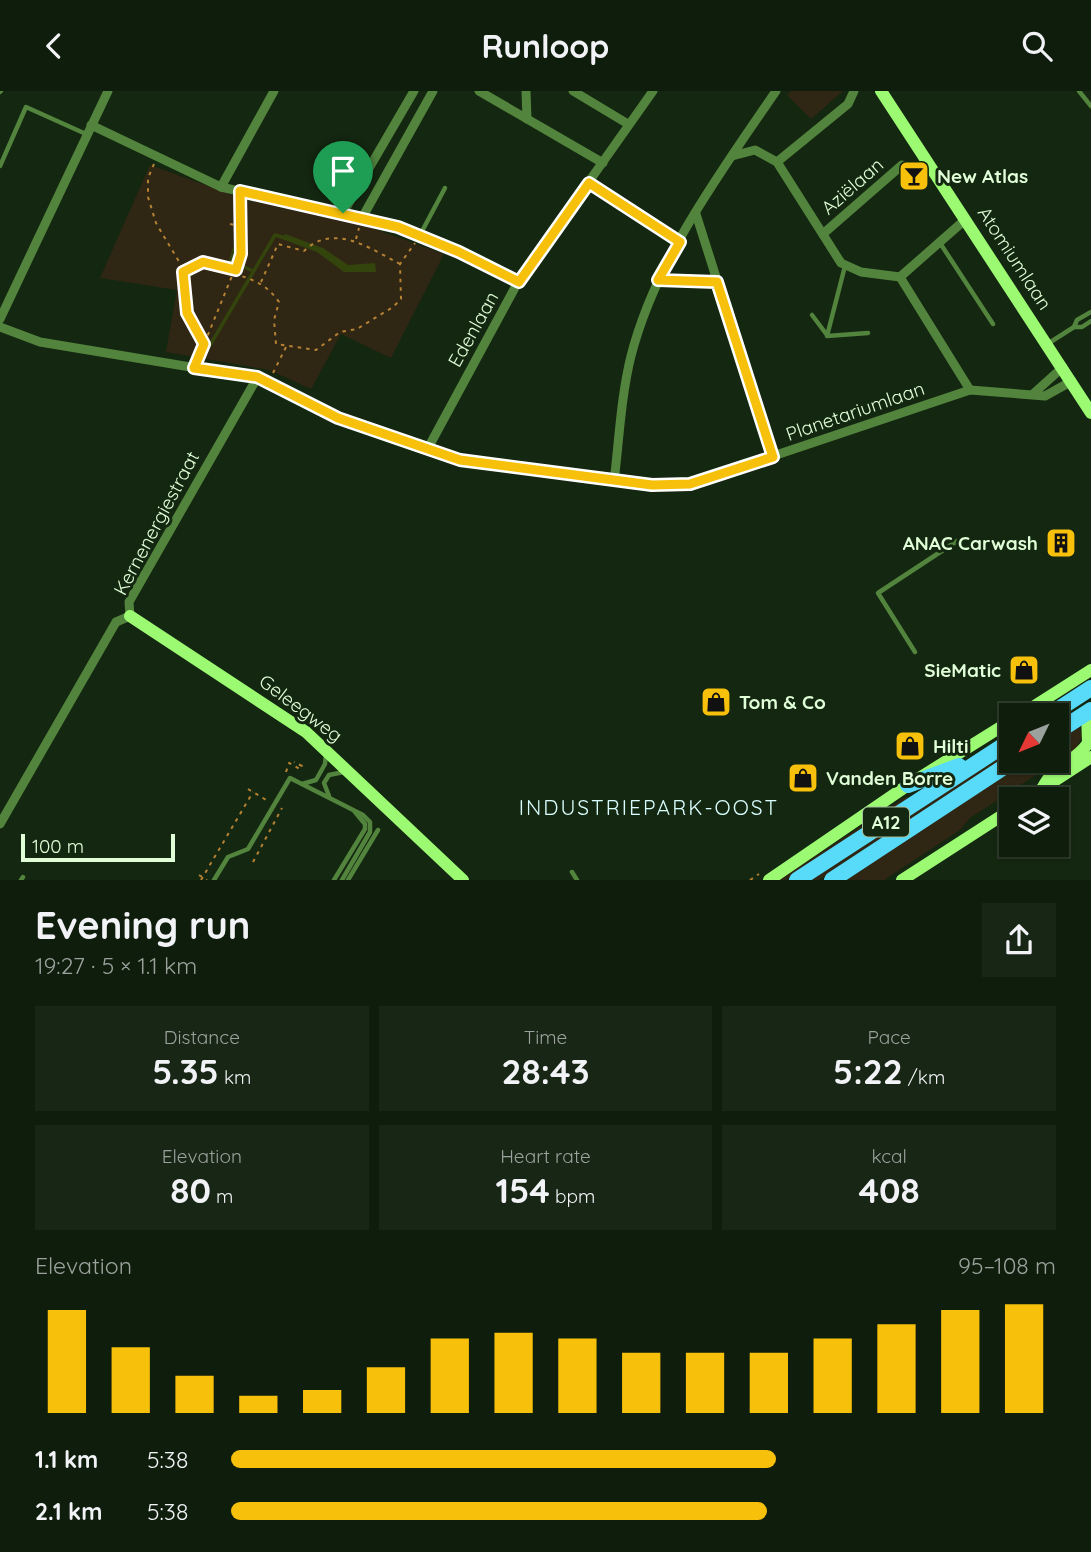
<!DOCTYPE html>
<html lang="en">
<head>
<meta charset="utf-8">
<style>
	:root { --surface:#0f1d0c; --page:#182615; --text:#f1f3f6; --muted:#9ba29d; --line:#2f3b2d; --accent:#f6c00b }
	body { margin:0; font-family:Quicksand,sans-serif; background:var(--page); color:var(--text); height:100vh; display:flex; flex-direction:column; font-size:26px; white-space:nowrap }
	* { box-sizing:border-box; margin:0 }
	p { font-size:23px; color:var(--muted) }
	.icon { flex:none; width:38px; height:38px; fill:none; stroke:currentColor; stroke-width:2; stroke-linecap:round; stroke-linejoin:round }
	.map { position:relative; height:789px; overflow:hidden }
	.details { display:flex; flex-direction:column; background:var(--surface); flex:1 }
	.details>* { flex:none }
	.needle { width:46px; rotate:227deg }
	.buttons { position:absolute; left:999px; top:612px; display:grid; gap:14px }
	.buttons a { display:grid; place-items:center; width:70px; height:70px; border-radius:0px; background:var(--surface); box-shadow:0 2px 5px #0004,0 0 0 2px var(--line); font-size:35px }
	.scale { position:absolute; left:21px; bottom:18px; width:154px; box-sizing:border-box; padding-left:7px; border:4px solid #e0fed7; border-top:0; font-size:19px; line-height:24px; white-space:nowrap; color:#e0fed7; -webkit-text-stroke:5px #142710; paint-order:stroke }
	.pin { position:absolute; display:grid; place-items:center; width:60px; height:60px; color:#fff; margin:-72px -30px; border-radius:50% 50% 50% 0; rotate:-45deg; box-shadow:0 0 7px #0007 }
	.pin .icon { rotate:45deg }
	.round { display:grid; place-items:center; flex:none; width:74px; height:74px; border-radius:0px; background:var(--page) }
	.headline { display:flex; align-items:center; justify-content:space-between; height:119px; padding:0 35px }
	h1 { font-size:38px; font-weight:800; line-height:52px }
	.stats { display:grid; grid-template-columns:repeat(3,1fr); gap:10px; height:119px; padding:7px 35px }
	.stats div { display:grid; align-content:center; border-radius:0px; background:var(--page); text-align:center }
	.stats b { font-size:35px; font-weight:800 }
	.stats small { font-size:19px; font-weight:400 }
	.stats p { font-size:19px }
	.chart { height:196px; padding:14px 35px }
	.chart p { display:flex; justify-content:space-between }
	.chart svg { width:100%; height:126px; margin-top:7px; stroke:var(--accent); stroke-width:6 }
	ul { padding:0 35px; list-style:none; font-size:23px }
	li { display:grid; grid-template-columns:112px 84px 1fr; align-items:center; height:52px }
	li i { height:18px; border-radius:9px; background:var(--accent) }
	header { display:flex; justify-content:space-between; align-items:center; height:91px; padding:0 35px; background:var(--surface); font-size:32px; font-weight:800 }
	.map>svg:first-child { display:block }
</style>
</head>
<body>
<header><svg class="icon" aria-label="back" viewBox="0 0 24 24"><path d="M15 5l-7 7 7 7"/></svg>Runloop<svg class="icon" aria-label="search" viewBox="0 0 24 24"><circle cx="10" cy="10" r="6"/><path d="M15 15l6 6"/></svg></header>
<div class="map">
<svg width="1091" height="789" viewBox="0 0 1091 789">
	<rect width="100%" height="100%" fill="#142710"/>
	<!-- green -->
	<g fill="#302614">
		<path d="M 791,0 L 843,0 L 811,28 L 787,4 Z"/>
		<path d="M 150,74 L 247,109 L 369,136 L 444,163 L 391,267 L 341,243 L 311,298 L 269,279 L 166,261 L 177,199 L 100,187 Z"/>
		<path d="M 1079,635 L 1082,645 L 1076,658 L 970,727 L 960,739 L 884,789 L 844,789 L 1025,670 L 1057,670 L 1057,649 Z"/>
		<path d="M 1011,655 L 1011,663 L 819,789 L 807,789 Z"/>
		<path d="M 907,705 L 910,709 L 787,789 L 779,789 Z"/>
	</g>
	<!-- water -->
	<path fill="#33440c" d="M 285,143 L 323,157 L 348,174 L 375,172 L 376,181 L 344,181 L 317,161 L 282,148 Z"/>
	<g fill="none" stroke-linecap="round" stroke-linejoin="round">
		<!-- stream -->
		<g stroke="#33440c" stroke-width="3.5">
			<path d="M 234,158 L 230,172 L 235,173"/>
			<path d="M 242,175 L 251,179"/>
			<path d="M 203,266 L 275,144 L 285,147"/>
		</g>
		<!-- path -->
		<g stroke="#b58234" stroke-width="2" stroke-dasharray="3.5 5" stroke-linecap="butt">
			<path d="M 154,73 L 148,87 L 148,106 L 156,132 L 181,174 L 187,222 L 204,253"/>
			<path d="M 596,96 L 670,145"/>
			<path d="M 230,133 L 239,135"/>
			<path d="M 356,148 L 359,137"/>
			<path d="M 184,180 L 203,171 L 235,179"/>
			<path d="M 234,183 C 254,188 268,195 279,211 L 274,229 L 276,253 L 316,259 L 340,241 L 357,238 L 393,216 L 401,208 L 400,173 L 415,152"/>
			<path d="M 261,191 L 278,153 L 304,160 C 334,131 371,158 400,173"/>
			<path d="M 198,268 L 241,163 L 239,111"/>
			<path d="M 273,282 L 286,256"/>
			<path d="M 286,681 L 289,672 L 300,678 L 302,675 L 294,671"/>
			<path d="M 248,698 L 268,710"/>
			<path d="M 253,771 L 282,717"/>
			<path d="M 199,784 L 207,789"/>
			<path d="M 201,789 L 253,701"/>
			<path d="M 750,789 L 759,783"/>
		</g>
		<!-- lane -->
		<g stroke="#52843d" stroke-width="4.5">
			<path d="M 1079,0 L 1091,15"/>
			<path d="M 0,1 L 1,0"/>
			<path d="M 0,75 L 26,16 L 86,43"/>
			<path d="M 420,144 L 445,97"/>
			<path d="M 940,152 L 993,233"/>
			<path d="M 845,175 L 827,245 L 868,242"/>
			<path d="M 812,224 L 827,244"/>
			<path d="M 1074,236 L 1077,229 L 1091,221"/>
			<path d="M 1049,252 L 1074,236 L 1082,236 L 1091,230"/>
			<path d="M 915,561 L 878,502 L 957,450"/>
			<path d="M 302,693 L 316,689 L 325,673 L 326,663"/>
			<path d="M 329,705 L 324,692 L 329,684 L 344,681"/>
			<path d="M 572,781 L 577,789"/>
			<path d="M 21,789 L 23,786"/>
			<path d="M 214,789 L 228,766 L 248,758 L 290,687 L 363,724 L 370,731 L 370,741 L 342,789"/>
			<path d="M 334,789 L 365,738 L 365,733 L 355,721"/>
			<path d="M 348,789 L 378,739"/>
		</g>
		<!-- street -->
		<g stroke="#52843d" stroke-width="9">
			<path d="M 479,0 L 603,72"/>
			<path d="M 526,0 L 527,28"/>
			<path d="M 573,0 L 628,33"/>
			<path d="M 91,34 L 221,96 L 398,136 L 459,161 L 518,191"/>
			<path d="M 732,65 L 755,59 L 777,71 L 841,172 L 861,181 L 900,186 L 970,299"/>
			<path d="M 777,71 L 848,13 L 854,0"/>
			<path d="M 221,96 L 274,0"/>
			<path d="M 343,122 L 414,0"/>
			<path d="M 696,123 L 773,366"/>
			<path d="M 362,127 L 433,0"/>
			<path d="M 824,142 L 902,74"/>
			<path d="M 900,186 L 966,128"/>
			<path d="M 658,189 L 717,191"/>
			<path d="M 0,228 L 108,0"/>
			<path d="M 0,236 L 40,251 L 257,287 L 338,327 L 460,369 L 614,391 L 690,393 L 970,299 L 1045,305 L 1072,290"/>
			<path d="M 1033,303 L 1063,276"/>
			<path d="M 427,359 L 518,191 L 653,0"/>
			<path d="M 614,391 C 619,350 621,305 631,265 C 656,168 720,82 776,0"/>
			<path d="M 0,733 L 116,531 L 130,525 L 129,511 L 257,287"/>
		</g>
		<!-- secondary -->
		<g stroke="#9cfa72" stroke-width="12">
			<path d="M 881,0 L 1091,322"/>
			<path d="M 130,525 L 306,641 L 463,789"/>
			<path d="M 1019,625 L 1091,579"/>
			<path d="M 1042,698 C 1056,670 1074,673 1088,652 L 1087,621"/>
			<path d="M 1025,709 L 1091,666"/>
			<path d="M 769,789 L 908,694 L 1012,629"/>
			<path d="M 902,789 L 1012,718"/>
		</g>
		<!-- highway -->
		<g stroke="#57dbf9" stroke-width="16">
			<path d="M 1048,625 L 1091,597"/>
			<path d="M 1057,641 L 1091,619"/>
			<path d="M 908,694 L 959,675"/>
			<path d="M 797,789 L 1012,649"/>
			<path d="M 832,789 L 1013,670"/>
		</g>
	</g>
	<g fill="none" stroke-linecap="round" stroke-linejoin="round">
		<!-- route casing -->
		<g stroke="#fff" stroke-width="14">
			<path id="route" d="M 589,92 L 680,151 L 658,189 L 717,191 L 773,366 L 690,393 L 652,394 L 460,369 L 338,327 L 257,286 L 194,277 L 204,253 L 187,222 L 183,181 L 203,171 L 236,179 L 241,163 L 240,100 L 398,136 L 459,161 L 519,191 Z"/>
		</g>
		<!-- route -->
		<use href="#route" stroke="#f6c00b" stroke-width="9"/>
	</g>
	<!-- icons -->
	<defs>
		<g id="bar-square" transform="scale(1.575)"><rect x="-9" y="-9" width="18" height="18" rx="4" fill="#f6c00b" stroke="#142710"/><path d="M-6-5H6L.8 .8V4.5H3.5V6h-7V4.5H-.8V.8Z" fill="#111"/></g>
		<g id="building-square" transform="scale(1.575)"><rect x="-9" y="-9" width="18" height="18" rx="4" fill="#f6c00b" stroke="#142710"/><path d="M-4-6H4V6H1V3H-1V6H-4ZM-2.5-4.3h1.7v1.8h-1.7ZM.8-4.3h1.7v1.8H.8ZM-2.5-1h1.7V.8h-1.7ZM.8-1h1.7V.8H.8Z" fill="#111"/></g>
		<g id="shop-square" transform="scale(1.575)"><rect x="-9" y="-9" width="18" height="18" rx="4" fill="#f6c00b" stroke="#142710"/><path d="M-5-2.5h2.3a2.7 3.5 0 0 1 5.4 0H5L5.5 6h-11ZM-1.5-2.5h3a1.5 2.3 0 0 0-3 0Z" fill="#111"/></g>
	</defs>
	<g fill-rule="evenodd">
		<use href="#bar-square" x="914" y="85"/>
		<use href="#building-square" x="1061" y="452"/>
		<use href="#shop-square" x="1024" y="579"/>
		<use href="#shop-square" x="716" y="611"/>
		<use href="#shop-square" x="910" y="655"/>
		<use href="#shop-square" x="803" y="687"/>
	</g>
	<g text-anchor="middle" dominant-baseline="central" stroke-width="6" stroke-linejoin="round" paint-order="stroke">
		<!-- shield labels -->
		<rect fill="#142710" stroke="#a3be9b" stroke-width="2" x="863" y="716.5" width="46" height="29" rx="5"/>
		<g font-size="18" font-weight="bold" fill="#e0fed7">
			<text x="886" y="731">A12</text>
		</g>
		<!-- poi labels -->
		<g font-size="19" font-weight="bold" fill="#e0fed7" stroke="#142710" text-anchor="start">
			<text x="937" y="85">New Atlas</text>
			<text x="1038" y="452" text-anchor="end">ANAC Carwash</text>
			<text x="1001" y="579" text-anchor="end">SieMatic</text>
			<text x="739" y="611">Tom &amp; Co</text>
			<text x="933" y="655">Hilti</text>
			<text x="826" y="687">Vanden Borre</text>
		</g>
		<!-- street labels -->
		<g font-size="19" fill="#e0fed7" stroke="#142710">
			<text transform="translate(852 95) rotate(-41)">Aziëlaan</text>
			<text transform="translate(1015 167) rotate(57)">Atomiumlaan</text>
			<text transform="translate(473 238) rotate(-61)">Edenlaan</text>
			<text transform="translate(855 320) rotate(-19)">Planetariumlaan</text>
			<text transform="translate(156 432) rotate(-62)">Kernenergiestraat</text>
			<text transform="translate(301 617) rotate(37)">Geleegweg</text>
		</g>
		<!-- neighbourhood labels -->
		<g font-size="21" letter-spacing="2" fill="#d9fdfe" stroke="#142710">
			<text x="649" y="716">INDUSTRIEPARK-OOST</text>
		</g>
	</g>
</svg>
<div class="buttons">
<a><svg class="needle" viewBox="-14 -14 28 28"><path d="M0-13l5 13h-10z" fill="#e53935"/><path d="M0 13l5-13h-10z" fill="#9ba29d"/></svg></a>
<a><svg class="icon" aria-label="layers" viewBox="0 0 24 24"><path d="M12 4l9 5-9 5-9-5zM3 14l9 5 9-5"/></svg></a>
</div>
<div class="scale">100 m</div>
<div class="pin" style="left:343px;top:122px;background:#1e9e55"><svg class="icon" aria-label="arrive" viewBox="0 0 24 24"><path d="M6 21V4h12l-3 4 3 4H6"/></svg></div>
</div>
<section class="details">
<div class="headline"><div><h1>Evening run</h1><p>19:27 · 5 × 1.1 km</p></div><a class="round"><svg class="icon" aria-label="share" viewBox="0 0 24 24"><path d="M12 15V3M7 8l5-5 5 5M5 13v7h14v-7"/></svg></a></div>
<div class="stats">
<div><p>Distance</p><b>5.35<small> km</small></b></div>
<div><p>Time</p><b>28:43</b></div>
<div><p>Pace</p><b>5:22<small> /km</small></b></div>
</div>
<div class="stats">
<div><p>Elevation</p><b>80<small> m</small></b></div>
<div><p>Heart rate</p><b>154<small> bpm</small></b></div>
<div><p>kcal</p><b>408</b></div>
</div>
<div class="chart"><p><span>Elevation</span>95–108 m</p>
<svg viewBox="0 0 160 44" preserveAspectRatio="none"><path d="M5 44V8M15 44V21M25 44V31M35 44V38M45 44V36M55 44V28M65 44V18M75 44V16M85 44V18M95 44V23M105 44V23M115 44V23M125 44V18M135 44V13M145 44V8M155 44V6"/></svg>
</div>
<ul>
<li><b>1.1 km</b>5:38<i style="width:66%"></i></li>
<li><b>2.1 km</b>5:38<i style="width:65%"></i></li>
</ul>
</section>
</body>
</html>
